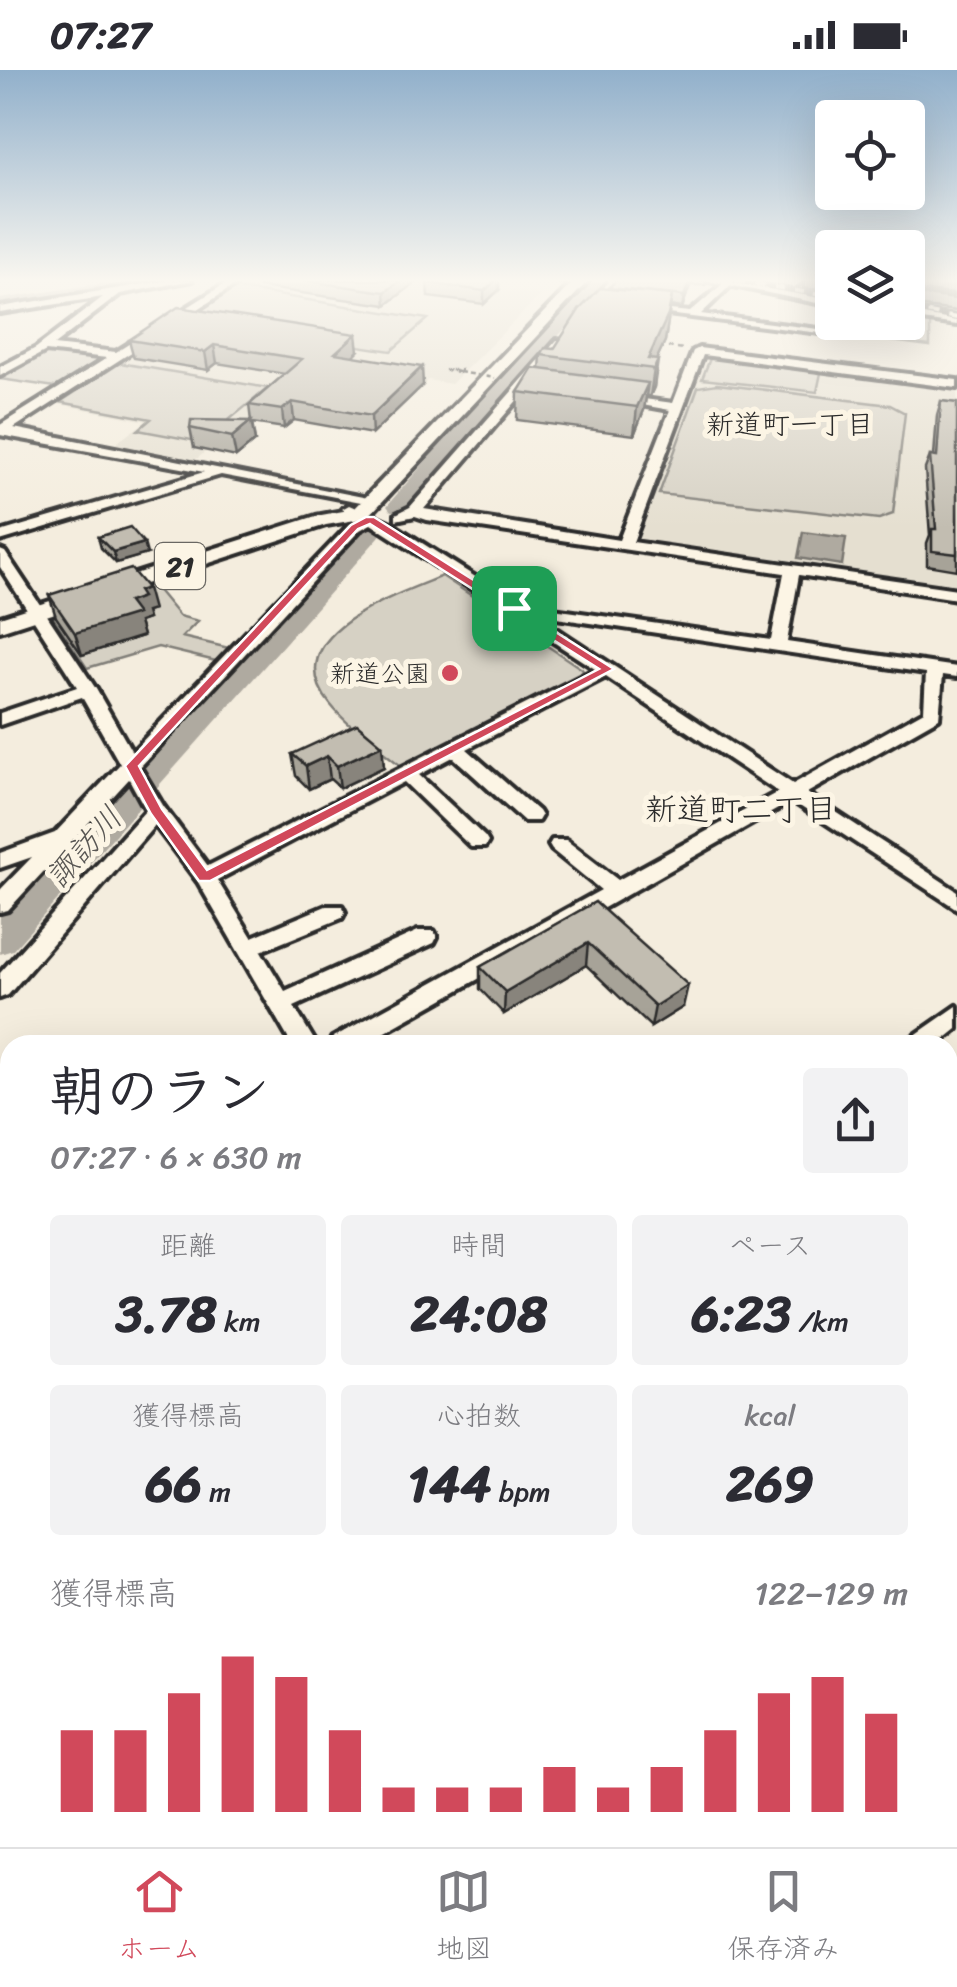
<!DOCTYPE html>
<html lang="ja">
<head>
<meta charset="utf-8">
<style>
	:root { --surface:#fff; --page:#f2f2f3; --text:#2b2b33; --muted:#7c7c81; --line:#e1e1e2; --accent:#d1495b }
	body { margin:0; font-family:Sriracha,"Klee One",sans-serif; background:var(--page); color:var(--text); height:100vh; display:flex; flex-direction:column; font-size:38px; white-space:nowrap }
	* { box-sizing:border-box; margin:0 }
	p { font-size:32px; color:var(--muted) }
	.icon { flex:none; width:55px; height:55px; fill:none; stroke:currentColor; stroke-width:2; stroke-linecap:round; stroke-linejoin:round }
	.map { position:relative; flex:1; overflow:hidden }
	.sheet { position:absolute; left:0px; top:965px; width:958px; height:812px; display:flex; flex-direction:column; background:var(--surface); border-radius:30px 30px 0 0; box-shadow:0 10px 40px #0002 }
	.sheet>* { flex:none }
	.tools { position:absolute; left:815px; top:30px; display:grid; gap:20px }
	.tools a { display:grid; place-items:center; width:110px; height:110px; border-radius:10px; background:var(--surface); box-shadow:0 10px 40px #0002; font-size:50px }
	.pin { position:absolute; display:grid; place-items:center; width:85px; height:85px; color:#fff; margin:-42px; border-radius:20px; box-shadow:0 5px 15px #0006 }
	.round { display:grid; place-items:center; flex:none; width:105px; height:105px; border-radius:10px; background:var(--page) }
	.overview { display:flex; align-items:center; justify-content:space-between; height:170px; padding:0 50px }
	h1 { font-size:55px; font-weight:700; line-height:75px }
	.figures { display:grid; grid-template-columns:repeat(3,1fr); gap:15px; height:170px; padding:10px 50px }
	.figures div { display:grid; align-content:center; border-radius:10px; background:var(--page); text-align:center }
	.figures b { font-size:50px; font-weight:700 }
	.figures small { font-size:28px; font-weight:400 }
	.figures p { font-size:28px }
	.chart { height:280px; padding:20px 50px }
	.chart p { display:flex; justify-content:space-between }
	.chart svg { width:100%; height:180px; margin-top:10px; stroke:var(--accent); stroke-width:6 }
	.status { display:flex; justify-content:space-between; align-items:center; height:70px; padding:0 50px; background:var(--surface); direction:ltr }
	.status svg { height:28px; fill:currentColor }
	.menu { display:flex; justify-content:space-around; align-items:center; height:140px; border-top:2px solid var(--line); background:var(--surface); font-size:28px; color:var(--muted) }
	.menu a { display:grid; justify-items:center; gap:5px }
	.menu .on { color:var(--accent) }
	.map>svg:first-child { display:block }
</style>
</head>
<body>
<div class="status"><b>07:27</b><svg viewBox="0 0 49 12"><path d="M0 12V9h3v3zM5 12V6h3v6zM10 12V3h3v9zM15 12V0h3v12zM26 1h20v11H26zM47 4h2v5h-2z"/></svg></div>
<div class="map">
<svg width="957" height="1777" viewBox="0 0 957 1777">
	<rect width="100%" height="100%" fill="#f4edde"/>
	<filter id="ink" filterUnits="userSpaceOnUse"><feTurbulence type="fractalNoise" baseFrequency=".01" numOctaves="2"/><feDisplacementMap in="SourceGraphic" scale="20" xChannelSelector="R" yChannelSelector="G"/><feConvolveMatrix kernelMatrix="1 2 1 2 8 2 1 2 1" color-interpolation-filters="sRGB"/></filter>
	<g filter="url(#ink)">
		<!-- built -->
		<g fill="#e5dfd0">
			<path d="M 241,210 L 426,210 L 541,225 L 451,314 L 428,310 L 424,314 L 347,301 L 306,302 L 230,367 L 220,369 L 192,393 L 111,377 L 146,351 L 53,333 L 177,252 L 402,285 L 180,251 Z"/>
			<path d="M 708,285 L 957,317 L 957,519 L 634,472 Z"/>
		</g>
		<!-- green -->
		<g fill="#d6d1c4" stroke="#807e78" stroke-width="2.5">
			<path d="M 234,218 L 428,249 L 391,281 L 187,250 Z"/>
			<path d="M 908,249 L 930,252 L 930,276 L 844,265 L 845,253 L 908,252 Z"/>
			<path d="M 45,281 L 108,286 L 109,289 L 62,318 L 0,309 Z"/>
			<path d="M 711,286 L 822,298 L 817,322 L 702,309 Z"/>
			<path d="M 120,293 L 268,318 L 202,372 L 138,360 L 151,349 L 60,332 Z"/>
			<path d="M 717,314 L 890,335 L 905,343 L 893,444 L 879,449 L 659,424 L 698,317 Z"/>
			<path d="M 442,506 L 582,599 L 585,605 L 401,696 C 378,677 349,658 330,634 C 275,565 396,525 442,506 Z"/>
			<path d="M 151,512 L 179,546 L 198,551 L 182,567 L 233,579 L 220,592 L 158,577 L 87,598 L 50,543 Z"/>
		</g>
		<!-- water -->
		<path fill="#afaaa0" stroke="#7a7771" stroke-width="2.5" d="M 803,462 L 846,468 L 842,495 L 798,488 Z"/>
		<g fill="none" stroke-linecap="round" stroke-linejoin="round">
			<!-- river -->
			<g fill="#afaaa0" fill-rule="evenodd">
				<path d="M 124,210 L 163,210 L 155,215 L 0,239 L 0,229 Z"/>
				<path d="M 593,210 L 610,210 L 515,313 L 407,441 L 391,441 L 387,436 L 391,431 L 501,305 Z"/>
				<path d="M 370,455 L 382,462 L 379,467 L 13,880 L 0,884 L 0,846 L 361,457 Z"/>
			</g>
			<!-- minor casing -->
			<g stroke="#2b2b2b" stroke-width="8">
				<g id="minor">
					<path d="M 170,210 L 192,210 L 120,224 L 54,275 L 116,282 L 231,210 L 243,210 L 14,358 L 368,428 L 361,432 L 221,405 L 0,471 L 0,462 L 204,402 L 0,365 L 0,355 L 107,288 L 46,281 L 0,306 L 0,297 L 36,278 L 103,227 L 0,243 L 0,237 Z"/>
					<path d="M 557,210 L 583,210 L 585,212 L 580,215 Z"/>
					<path d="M 610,210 L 620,210 L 592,242 L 584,242 Z"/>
					<path d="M 727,210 L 731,215 L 701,244 L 842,262 L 836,265 L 636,240 L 641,237 L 690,242 Z"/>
					<path d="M 759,210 L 803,210 L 793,218 Z"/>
					<path d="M 908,223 L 957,228 L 957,234 L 908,229 Z"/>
					<path d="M 557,270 L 567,272 L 424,439 L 619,470 L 670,340 L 609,329 L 615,325 L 673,333 L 693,281 L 699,278 L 957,310 L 957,318 L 703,285 L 633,472 L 957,519 L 957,529 L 799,505 L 787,572 L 957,597 L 957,607 L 943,605 L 939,648 L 807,723 L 957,821 L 957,839 L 792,731 L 362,975 L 329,975 L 332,968 L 601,820 L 552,780 L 549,775 L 552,770 L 566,770 L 618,810 L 778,722 L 606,607 L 467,679 L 538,741 L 541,746 L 538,751 L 524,751 L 453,687 L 419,705 L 485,767 L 488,772 L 485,777 L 471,777 L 404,712 L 217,810 L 252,867 L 326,836 L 342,836 L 345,842 L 342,848 L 261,881 L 285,921 L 418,861 L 434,861 L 437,867 L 434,873 L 294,937 L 317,975 L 292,975 L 198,812 L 155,755 L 8,925 L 0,928 L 0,903 L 146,740 L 129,709 L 8,840 L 0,842 L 0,820 L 32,787 L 0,798 L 0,783 L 55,763 L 120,694 L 82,627 L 0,655 L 0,643 L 77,617 L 0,497 L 0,480 L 5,482 L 96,619 L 132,682 L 350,454 L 359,449 L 342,439 L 349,435 L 389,452 L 518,534 L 771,570 L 784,503 L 427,450 L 415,446 L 396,450 L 396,444 L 410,437 ZM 371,454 L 595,599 L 208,796 L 164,737 L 140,697 L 360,460 ZM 536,545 L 926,603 L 924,641 L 793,714 Z"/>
					<path d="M 957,936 L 957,959 L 937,975 L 908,975 L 911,968 Z"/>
					<path d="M 10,1152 L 10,1179 L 0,1183 L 0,1156 Z"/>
					<path d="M 957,1285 L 957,1321 L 948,1325 L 948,1289 Z"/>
					<path d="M 10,1363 L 10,1397 L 0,1401 L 0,1367 Z"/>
					<path d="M 957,1554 L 957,1596 L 948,1600 L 948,1557 Z"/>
					<path d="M 10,1713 L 10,1755 L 0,1759 L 0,1717 Z"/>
					<path d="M 948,1731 L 957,1735 L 957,1777 L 941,1777 L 936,1768 L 948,1768 Z"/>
					<path d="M 721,1768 L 766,1768 L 763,1777 L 717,1777 Z"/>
				</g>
			</g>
			<!-- major casing -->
			<g stroke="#2b2b2b" stroke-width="8">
				<g id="major">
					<path d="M 575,210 L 589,210 L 367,448 L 326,455 L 0,561 L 0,547 L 316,446 L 354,439 Z"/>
					<path d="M 704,210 L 732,210 L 832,228 L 832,236 Z"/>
					<path d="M 908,240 L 957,247 L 957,255 L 908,248 Z"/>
				</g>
			</g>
			<!-- path -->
			<g stroke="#2b2b2b" stroke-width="2.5" stroke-dasharray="5 4" stroke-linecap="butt">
				<path d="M 659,276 L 685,279"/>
				<path d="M 459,302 L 446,300 L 462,300"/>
			</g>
			<!-- minor -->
			<use href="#minor" fill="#fcf5e5" fill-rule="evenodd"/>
			<!-- major -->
			<use href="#major" fill="#fcf5e5" fill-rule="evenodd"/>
			<!-- rail casing -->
			<g stroke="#2b2b2b" stroke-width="6">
				<g id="rail">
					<path d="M 735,210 L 832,227"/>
					<path d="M 908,239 L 957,248"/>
				</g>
			</g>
			<!-- rail -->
			<use href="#rail" stroke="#fcf5e5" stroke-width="4" stroke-dasharray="10" stroke-linecap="butt"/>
			<!-- path-bridge -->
			<path stroke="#2b2b2b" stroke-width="2.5" stroke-dasharray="5 4" stroke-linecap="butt" d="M 459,302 L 495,308"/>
		</g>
		<!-- wall -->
		<g fill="#a7a398" stroke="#2b2b2b" stroke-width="2.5">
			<path d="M 258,210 L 419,210 L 386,235 L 259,217 Z"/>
			<path d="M 616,210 L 706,210 L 705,215 L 690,215 L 682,238 L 670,236 L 665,271 L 656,290 L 654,317 L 650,326 L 646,326 L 644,340 L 634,365 L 517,350 L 518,322 L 540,299 L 541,285 L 554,279 Z"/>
			<path d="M 804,210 L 832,210 L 832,222 L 803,218 Z"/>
			<path d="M 908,210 L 957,212 L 957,224 L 912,220 L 911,216 L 908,215 Z"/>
			<path d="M 427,213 L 499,220 L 484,234 L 428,227 Z"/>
			<path d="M 918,224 L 957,226 L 957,241 L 915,236 Z"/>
			<path d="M 129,270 L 358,281 L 353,286 L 423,315 L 372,364 L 294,350 L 284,358 L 252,353 L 255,371 L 236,387 L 194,378 L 190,358 L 251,351 L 249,335 L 285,304 L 217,293 L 208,300 L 134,288 Z"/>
			<path d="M 941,331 L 957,333 L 957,500 L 927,495 L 927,473 L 930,465 L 925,399 L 930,386 L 934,386 L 937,345 Z"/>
			<path d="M 98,467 L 147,484 L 116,493 L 101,478 Z"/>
			<path d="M 49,525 L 153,540 L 146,542 L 148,549 L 139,552 L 143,566 L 82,585 L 56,547 Z"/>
			<path d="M 382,675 L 384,697 L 340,718 L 330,709 L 309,719 L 296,706 L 292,684 Z"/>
			<path d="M 595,832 L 683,937 L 651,957 L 586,895 L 504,944 L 480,919 L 480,897 Z"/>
		</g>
		<!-- shaded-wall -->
		<g fill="#88847c" stroke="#2b2b2b" stroke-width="2.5">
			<path d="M 401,210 L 419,210 L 386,235 L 385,222 Z"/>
			<path d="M 496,210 L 499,210 L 499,220 L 484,234 L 484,221 Z"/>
			<path d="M 690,210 L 691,210 L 690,215 L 682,238 L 684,226 Z"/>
			<path d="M 672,225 L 665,271 L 652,299 L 648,289 Z"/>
			<path d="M 356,264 L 358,281 L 337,301 L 335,283 Z"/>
			<path d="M 214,275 L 217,293 L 208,300 L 205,282 Z"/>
			<path d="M 658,290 L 654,317 L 650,326 L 654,299 Z"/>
			<path d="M 422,297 L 423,315 L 372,364 L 371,346 Z"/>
			<path d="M 648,313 L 644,340 L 634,365 L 637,337 Z"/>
			<path d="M 292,332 L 294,350 L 284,358 L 282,340 Z"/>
			<path d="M 251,351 L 255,371 L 236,387 L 232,367 Z"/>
			<path d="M 144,473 L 147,484 L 116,493 L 113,482 Z"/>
			<path d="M 147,518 L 153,540 L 146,542 L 148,549 L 139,552 L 143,566 L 82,585 L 75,563 L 128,532 L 138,521 Z"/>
			<path d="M 382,675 L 384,697 L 340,718 L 337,696 Z"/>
			<path d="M 327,686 L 330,709 L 309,719 L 306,696 Z"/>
			<path d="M 588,873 L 586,895 L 504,944 L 505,922 Z"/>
			<path d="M 688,915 L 683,937 L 651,957 L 655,936 Z"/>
		</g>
		<!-- building -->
		<g fill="#c2bdb1" stroke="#2b2b2b" stroke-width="2.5">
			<path d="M 300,210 L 401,210 L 385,222 Z"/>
			<path d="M 431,210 L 496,210 L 484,221 L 427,213 Z"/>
			<path d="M 616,210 L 690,210 L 684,226 L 609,218 Z"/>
			<path d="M 600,218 L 672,225 L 668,245 L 648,289 L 658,290 L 654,299 L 541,285 L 545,278 L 554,279 L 579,240 Z"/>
			<path d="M 918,224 L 957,226 L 957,229 Z"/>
			<path d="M 178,237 L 356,264 L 335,283 L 422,297 L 371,346 L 292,332 L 282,340 L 249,335 L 302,289 L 214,275 L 205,282 L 129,270 Z"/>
			<path d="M 533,298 L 648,313 L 637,337 L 518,322 Z"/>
			<path d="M 941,331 L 957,333 L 957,484 L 932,481 L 932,459 L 936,459 L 930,386 L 937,387 Z"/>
			<path d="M 191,350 L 251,351 L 232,367 L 190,358 Z"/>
			<path d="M 130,457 L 144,473 L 113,482 L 98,467 Z"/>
			<path d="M 131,499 L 147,518 L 138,521 L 142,527 L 128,532 L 137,544 L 75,563 L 49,525 Z"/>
			<path d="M 357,654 L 382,675 L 337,696 L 327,686 L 306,696 L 292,684 Z"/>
			<path d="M 595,832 L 688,915 L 655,936 L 588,873 L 505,922 L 480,897 Z"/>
		</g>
	</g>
	<!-- sky -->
	<linearGradient id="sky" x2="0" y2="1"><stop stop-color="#91b0cb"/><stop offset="0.46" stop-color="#faf7f0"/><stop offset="1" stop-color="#faf7f0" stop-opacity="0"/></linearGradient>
	<rect width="957" height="458" fill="url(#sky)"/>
	<!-- route -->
	<path fill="#d1495b" stroke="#fff" stroke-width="2.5" fill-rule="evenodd" d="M 366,447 L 374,447 L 614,599 L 210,811 L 199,811 L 151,744 L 125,696 L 351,455 ZM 370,454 L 599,599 L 207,800 L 162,739 L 139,696 L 358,459 Z"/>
	<!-- markers -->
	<circle fill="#d1495b" stroke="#fcf5e5" stroke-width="4" cx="450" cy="603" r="10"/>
	<g text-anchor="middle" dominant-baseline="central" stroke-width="10" stroke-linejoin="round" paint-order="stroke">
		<!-- far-poi labels -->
		<g font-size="25" fill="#2b2b2b" stroke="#fcf5e5" text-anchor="end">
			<text x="430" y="603">新道公園</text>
		</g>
		<!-- far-neighbourhood labels -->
		<g font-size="28" fill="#2b2b2b" stroke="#fcf5e5">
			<text x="790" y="354">新道町一丁目</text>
		</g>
		<!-- shield labels -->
		<rect fill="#fcf5e5" stroke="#6a6863" stroke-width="2.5" x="155" y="473" width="50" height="46" rx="8"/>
		<g font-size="28" font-weight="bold" fill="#2b2b2b">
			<text x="180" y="496">21</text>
		</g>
		<!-- neighbourhood labels -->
		<g font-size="32" fill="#2b2b2b" stroke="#fcf5e5">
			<text x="741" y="739">新道町二丁目</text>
		</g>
		<!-- water labels -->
		<g font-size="32" font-style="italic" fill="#595754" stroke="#fcf5e5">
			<text transform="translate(84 777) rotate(-48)">諏訪川</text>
		</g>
	</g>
</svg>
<div class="tools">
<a><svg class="icon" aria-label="locate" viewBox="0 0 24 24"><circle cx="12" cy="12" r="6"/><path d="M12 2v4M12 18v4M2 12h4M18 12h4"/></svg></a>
<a><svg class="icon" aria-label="layers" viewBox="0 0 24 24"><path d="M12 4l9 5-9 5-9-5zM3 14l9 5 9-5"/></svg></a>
</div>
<div class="pin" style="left:514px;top:538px;background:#1e9e55"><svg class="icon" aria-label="arrive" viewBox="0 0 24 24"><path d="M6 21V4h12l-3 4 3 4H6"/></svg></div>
<section class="sheet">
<div class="overview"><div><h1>朝のラン</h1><p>07:27 · 6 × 630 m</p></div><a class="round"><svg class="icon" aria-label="share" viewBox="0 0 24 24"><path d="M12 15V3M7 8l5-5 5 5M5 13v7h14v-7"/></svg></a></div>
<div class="figures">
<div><p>距離</p><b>3.78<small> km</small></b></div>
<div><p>時間</p><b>24:08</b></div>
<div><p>ペース</p><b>6:23<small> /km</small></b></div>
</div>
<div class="figures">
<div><p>獲得標高</p><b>66<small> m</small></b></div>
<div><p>心拍数</p><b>144<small> bpm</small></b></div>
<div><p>kcal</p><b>269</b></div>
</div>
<div class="chart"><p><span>獲得標高</span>122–129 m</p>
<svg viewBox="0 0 160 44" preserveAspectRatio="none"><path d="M5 44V24M15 44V24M25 44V15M35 44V6M45 44V11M55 44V24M65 44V38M75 44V38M85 44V38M95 44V33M105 44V38M115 44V33M125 44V24M135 44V15M145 44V11M155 44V20"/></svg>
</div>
</section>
</div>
<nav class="menu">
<a class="on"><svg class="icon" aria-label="home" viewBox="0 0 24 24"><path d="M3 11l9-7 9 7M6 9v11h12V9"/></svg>ホーム</a>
<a><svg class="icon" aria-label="map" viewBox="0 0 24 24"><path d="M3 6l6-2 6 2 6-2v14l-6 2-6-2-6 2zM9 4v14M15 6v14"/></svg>地図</a>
<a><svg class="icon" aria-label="saved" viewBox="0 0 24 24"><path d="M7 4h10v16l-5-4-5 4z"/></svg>保存済み</a>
</nav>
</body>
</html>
